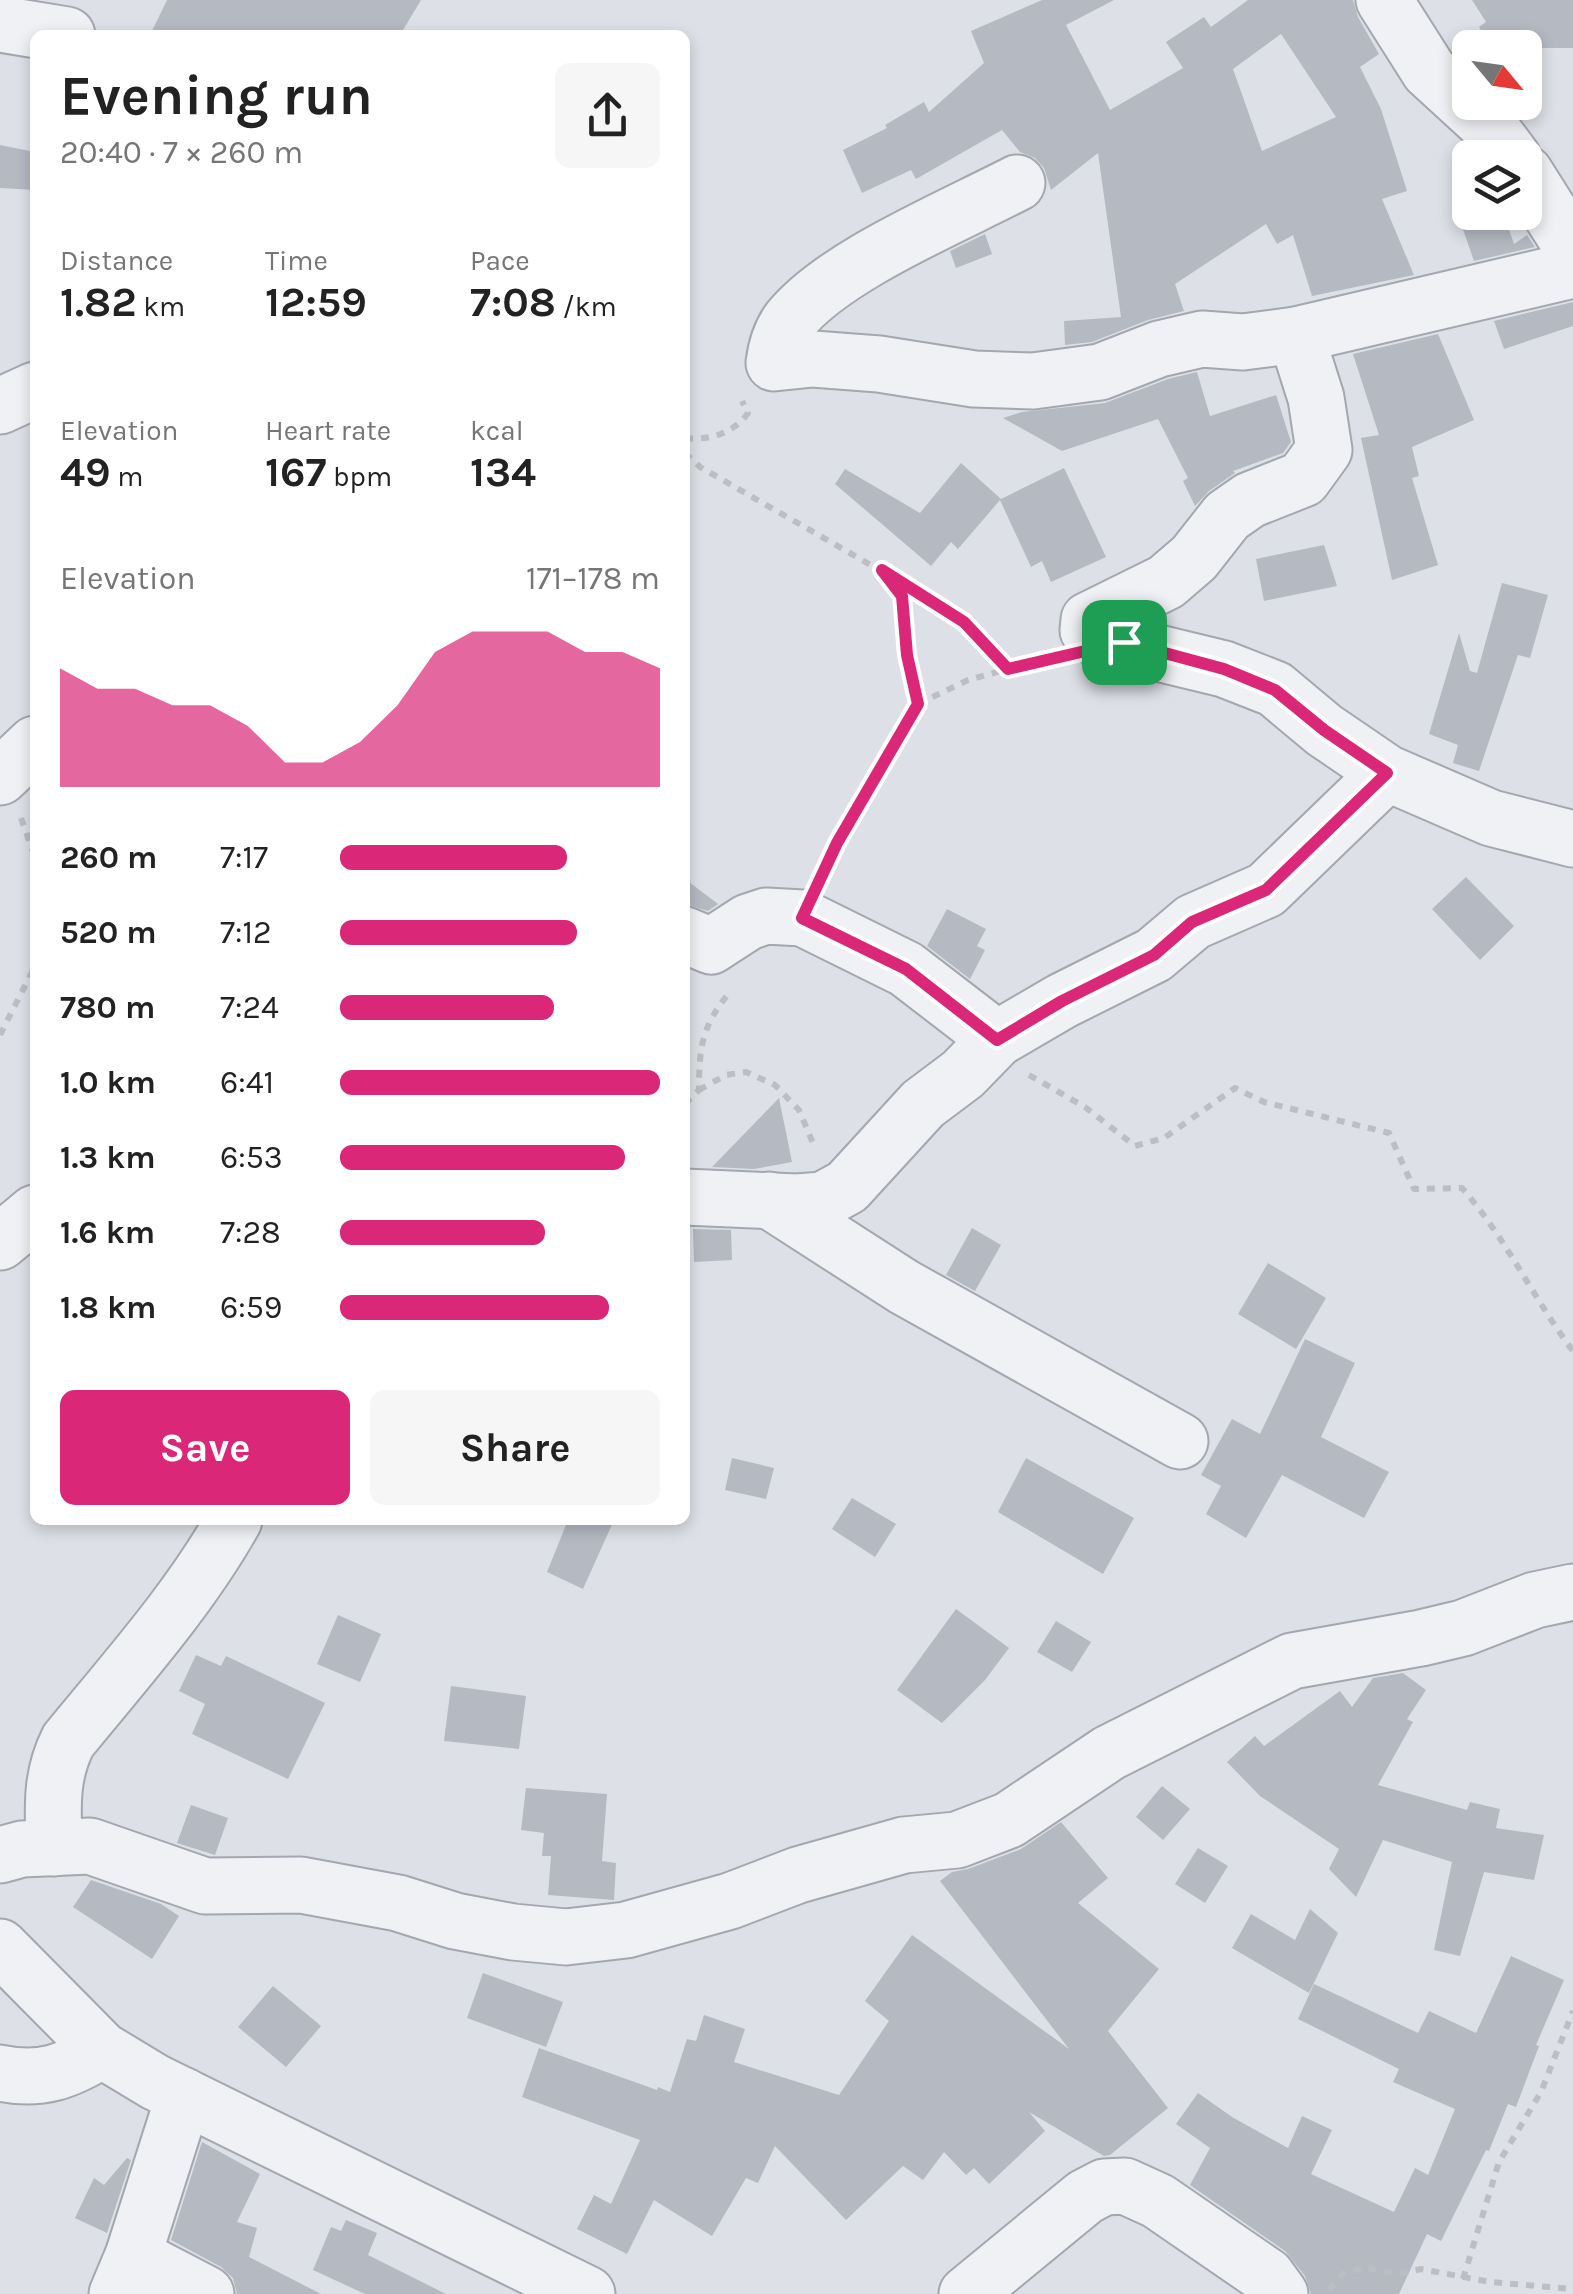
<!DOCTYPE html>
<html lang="en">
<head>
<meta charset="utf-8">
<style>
	:root { --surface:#fff; --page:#f6f6f6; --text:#222; --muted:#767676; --accent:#db2777 }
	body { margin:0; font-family:Karla,sans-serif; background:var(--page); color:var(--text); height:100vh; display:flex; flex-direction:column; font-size:38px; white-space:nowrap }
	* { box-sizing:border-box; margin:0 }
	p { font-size:32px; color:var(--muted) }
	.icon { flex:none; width:55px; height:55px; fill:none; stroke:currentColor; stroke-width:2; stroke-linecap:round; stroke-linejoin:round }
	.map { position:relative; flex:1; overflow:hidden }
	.sheet { position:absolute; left:30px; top:30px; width:660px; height:1495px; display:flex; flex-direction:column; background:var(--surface); border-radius:15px; box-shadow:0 5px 15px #0003 }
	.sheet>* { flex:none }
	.needle { width:65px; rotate:119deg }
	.tools { position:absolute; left:1452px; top:30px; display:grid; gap:20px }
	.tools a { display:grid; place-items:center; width:90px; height:90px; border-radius:15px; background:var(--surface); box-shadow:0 5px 15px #0003; font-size:50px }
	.pin { position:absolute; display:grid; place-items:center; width:85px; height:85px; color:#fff; margin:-42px; border-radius:20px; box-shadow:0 5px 15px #0006 }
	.round { display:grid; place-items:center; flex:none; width:105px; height:105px; border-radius:15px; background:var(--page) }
	.overview { display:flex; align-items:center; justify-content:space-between; height:170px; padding:0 30px }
	h1 { font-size:55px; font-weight:700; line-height:75px }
	.figures { display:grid; grid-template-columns:repeat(3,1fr); gap:15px; height:170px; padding:10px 30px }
	.figures div { display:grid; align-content:center }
	.figures b { font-size:42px; font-weight:700 }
	.figures small { font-size:28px; font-weight:400 }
	.figures p { font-size:28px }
	.chart { height:280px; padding:20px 30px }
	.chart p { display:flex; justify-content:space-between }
	.chart svg { width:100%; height:180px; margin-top:10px; fill:var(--accent); opacity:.7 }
	.action { display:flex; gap:20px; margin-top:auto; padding:20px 30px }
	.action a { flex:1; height:115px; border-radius:15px; background:var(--accent); color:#fff; font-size:40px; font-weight:700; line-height:115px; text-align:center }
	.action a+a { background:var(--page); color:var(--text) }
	ul { padding:0 30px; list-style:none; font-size:32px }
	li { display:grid; grid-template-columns:160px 120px 1fr; align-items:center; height:75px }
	li i { height:25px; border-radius:12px; background:var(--accent) }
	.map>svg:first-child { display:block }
</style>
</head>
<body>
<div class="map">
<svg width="1573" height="2294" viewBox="0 0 1573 2294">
	<rect width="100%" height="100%" fill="#dde0e6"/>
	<!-- building -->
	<g fill="#b5b9c2" fill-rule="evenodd">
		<path d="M 167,0 L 421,0 L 400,35 L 150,35 Z"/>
		<path d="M 1042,0 L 1114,0 L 1066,25 L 1110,110 L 1183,68 L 1166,42 L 1204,17 L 1211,27 L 1248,0 L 1353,0 L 1358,17 L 1379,54 L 1360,67 L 1381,109 L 1407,191 L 1382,199 L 1414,275 L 1312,296 L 1293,235 L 1277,244 L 1266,224 L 1175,284 L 1184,311 L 1148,320 L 1092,342 L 1065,345 L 1064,321 L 1121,317 L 1098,153 L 1051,190 L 1044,168 L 1035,158 L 1020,152 L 1002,130 L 916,179 L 911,170 L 862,193 L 843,150 L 887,128 L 885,125 L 924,102 L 929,112 L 984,63 L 971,31 ZM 1281,34 L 1336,117 L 1262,151 L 1233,69 Z"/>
		<path d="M 1472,0 L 1573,0 L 1573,48 L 1493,48 L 1479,27 L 1486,22 Z"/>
		<path d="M 0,145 L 35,152 L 35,190 L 0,188 Z"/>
		<path d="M 1457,212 L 1503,212 L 1514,244 L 1527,235 L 1535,247 L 1474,261 Z"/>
		<path d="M 985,234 L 992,254 L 956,268 L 950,251 Z"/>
		<path d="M 1573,302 L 1573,326 L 1504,349 L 1494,321 Z"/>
		<path d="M 1438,334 L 1474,420 L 1412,447 L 1419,476 L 1412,478 L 1438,565 L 1392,580 L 1361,438 L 1379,435 L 1353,354 Z"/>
		<path d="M 1197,372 L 1210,416 L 1276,395 L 1291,442 L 1283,453 L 1233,471 L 1235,473 L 1209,491 L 1195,506 L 1183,481 L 1188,478 L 1158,419 L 1062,451 L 1003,418 L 1022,412 L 1105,403 L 1168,379 Z"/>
		<path d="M 961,463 L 1001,499 L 1064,468 L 1106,557 L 1051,582 L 1042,561 L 1031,567 L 1000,500 L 958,549 L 951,542 L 931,566 L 835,484 L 845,469 L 920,513 Z"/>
		<path d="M 1324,545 L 1337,586 L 1264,601 L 1256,559 Z"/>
		<path d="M 1502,583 L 1548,595 L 1530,658 L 1518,655 L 1479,771 L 1453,763 L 1458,745 L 1429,734 L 1459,633 L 1470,671 L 1477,673 Z"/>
		<path d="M 1466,877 L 1514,926 L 1480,960 L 1432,909 Z"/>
		<path d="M 685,879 L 718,904 L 708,911 L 685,904 Z"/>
		<path d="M 947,909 L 986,929 L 977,946 L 985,950 L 970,979 L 927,946 Z"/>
		<path d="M 779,1098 L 792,1162 L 754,1169 L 712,1167 Z"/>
		<path d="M 972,1228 L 1001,1245 L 975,1291 L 946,1275 Z"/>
		<path d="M 693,1229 L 731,1230 L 732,1260 L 694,1262 Z"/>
		<path d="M 1268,1263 L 1326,1298 L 1296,1349 L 1238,1314 Z"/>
		<path d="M 1305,1339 L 1355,1363 L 1321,1437 L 1389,1472 L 1364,1518 L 1282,1475 L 1246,1538 L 1206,1514 L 1221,1486 L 1201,1475 L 1232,1419 L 1260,1434 Z"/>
		<path d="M 732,1458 L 774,1468 L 766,1499 L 725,1490 Z"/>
		<path d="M 1026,1458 L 1134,1518 L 1103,1574 L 998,1512 Z"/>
		<path d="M 852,1498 L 896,1524 L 875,1557 L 832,1529 Z"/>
		<path d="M 568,1520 L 614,1520 L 583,1589 L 547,1572 Z"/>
		<path d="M 956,1609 L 1009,1648 L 985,1680 L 942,1723 L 897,1690 Z"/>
		<path d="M 338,1615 L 381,1634 L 360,1682 L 317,1664 Z"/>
		<path d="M 1056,1621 L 1091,1642 L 1072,1672 L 1037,1652 Z"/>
		<path d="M 196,1655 L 221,1666 L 226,1656 L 325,1703 L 288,1779 L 192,1734 L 205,1704 L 179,1691 Z"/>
		<path d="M 1403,1673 L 1426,1690 L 1407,1719 L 1413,1722 L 1378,1785 L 1467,1810 L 1470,1802 L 1500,1809 L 1496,1828 L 1544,1835 L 1534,1880 L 1484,1872 L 1460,1956 L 1434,1950 L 1452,1862 L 1383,1840 L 1356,1897 L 1329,1869 L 1339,1849 L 1260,1796 L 1227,1762 L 1255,1736 L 1264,1746 L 1340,1691 L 1352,1707 L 1373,1678 Z"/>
		<path d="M 451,1686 L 526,1696 L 519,1749 L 444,1741 Z"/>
		<path d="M 1162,1786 L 1190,1809 L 1163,1840 L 1136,1817 Z"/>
		<path d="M 526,1788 L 607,1794 L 602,1861 L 616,1863 L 614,1900 L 548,1895 L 551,1856 L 542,1856 L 544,1833 L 521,1830 Z"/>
		<path d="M 191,1805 L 228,1818 L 215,1855 L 177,1843 Z"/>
		<path d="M 1061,1822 L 1108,1878 L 1078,1903 L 1159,1969 L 1108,2031 L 1168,2108 L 1110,2155 L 1104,2156 L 1029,2112 L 1045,2131 L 989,2184 L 974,2168 L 966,2175 L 944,2152 L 923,2180 L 903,2166 L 846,2220 L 775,2146 L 758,2183 L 746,2178 L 712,2236 L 654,2200 L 627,2254 L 577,2229 L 594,2195 L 611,2204 L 640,2140 L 522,2097 L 539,2048 L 657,2090 L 658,2087 L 670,2092 L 687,2039 L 696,2041 L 704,2015 L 745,2029 L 734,2062 L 839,2095 L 889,2021 L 865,2001 L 912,1935 L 1069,2049 L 940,1881 L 952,1872 L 968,1869 L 1021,1849 Z"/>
		<path d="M 1198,1848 L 1228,1866 L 1205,1903 L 1175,1884 Z"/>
		<path d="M 91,1880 L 161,1904 L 179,1916 L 152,1959 L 73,1907 Z"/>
		<path d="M 1310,1909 L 1338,1933 L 1309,1993 L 1232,1948 L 1251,1914 L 1295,1940 Z"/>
		<path d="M 1511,1956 L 1564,1980 L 1536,2045 L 1539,2046 L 1516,2107 L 1508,2104 L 1489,2151 L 1486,2150 L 1441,2241 L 1427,2234 L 1399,2294 L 1311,2294 L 1305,2276 L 1285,2251 L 1190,2185 L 1210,2148 L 1176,2124 L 1198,2093 L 1232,2117 L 1288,2148 L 1302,2116 L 1332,2130 L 1311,2174 L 1394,2212 L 1415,2168 L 1428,2175 L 1455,2109 L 1393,2082 L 1399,2069 L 1298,2019 L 1314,1984 L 1418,2033 L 1429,2011 L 1476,2033 Z"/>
		<path d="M 483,1973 L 563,2002 L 546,2047 L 467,2018 Z"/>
		<path d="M 273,1986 L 321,2026 L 286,2067 L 238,2027 Z"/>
		<path d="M 202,2142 L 260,2174 L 237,2222 L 257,2228 L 249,2257 L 321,2294 L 237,2294 L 233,2278 L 221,2267 L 171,2240 Z"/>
		<path d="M 127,2158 L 131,2160 L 107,2233 L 75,2218 L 94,2178 L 104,2185 Z"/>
		<path d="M 346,2220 L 377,2233 L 368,2255 L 446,2294 L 365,2294 L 313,2270 L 331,2227 L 341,2231 Z"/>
	</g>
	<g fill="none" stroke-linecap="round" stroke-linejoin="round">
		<!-- minor casing -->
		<g stroke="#a3a7af" stroke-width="59">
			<g id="minor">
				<path d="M 1384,0 L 1429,71 L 1489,126 L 1513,158"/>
				<path d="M 0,24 L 67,35"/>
				<path d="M 1525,173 L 1573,249"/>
				<path d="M 1017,183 C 952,217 835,265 790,320 C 780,333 776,347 774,363 L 813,359 L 879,364 L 974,379 L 1033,381 L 1100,372 L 1159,349 L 1202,339 L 1243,342 L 1296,335 L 1573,270"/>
				<path d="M 1296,335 L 1316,398 L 1324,450 L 1303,479 L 1250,500 L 1227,516 L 1194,558 L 1166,582 L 1089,620 L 1088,630 L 1096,638 L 1224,669 L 1275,689 L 1324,730 L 1387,773 L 1491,818 L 1573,839"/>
				<path d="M 0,406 L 35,390"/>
				<path d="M 0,777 L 35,744"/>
				<path d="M 685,935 L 711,946 L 748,922 L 766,916 L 803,918 L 906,969 L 997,1039"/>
				<path d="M 685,1197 L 797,1202 L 823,1200 L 847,1187 L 923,1104 L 963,1074 L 997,1039 L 1062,1001 L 1154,955 L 1193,922 L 1266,890 L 1387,773"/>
				<path d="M 769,1200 L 904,1287 L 1180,1441"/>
				<path d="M 0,1242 L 35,1213"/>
				<path d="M 54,1848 C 53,1809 50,1777 68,1741 C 126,1670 189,1600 234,1520"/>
				<path d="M 0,1855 L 22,1849 L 90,1846 L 205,1886 L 301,1885 L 398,1903 L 455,1921 L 513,1932 L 566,1937 L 626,1930 L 730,1901 L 798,1875 L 904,1845 L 957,1840 L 1009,1820 L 1109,1753 L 1292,1661 L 1421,1638 L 1463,1628 L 1535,1600 L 1573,1592"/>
				<path d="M 0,1947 L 102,2050 L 155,2082 L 587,2294"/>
				<path d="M 0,2073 C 41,2082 68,2071 102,2050"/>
				<path d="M 133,2256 L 206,2294"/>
				<path d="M 117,2294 L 133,2256 L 184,2096"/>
				<path d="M 967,2294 L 1085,2197 L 1104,2187 L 1125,2186 L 1158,2201 L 1267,2276 L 1280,2294"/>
			</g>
		</g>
		<!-- path -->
		<g stroke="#bcbec4" stroke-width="6" stroke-dasharray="8 8" stroke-linecap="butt">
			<path d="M 685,438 C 709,441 734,433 748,413 L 742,401"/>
			<path d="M 685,453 L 700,467 L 937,603 L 964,622 L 1008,669 L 1050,660"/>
			<path d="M 918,704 L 968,680 L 1008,669"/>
			<path d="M 21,818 L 35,858"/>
			<path d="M 822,875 L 837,843 L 918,704 L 907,655 L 902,596 L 881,570"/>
			<path d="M 0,1035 L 35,966"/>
			<path d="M 1029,1075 L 1085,1107 L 1135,1146 L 1164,1138 L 1235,1088 L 1264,1102 L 1389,1133 L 1414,1189 L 1462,1188 C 1506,1238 1533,1298 1573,1351"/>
			<path d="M 699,1090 L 726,1075 L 746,1072 L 775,1085 L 799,1110 L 815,1148"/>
			<path d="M 685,1104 L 699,1090 C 699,1047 702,1026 729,993"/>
			<path d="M 1463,2279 L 1499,2162 L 1541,2092 L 1573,2011"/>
			<path d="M 1329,2290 L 1345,2272 L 1367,2268 L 1399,2274 L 1421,2269 L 1490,2282 L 1573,2289"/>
		</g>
		<!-- minor -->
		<use href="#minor" stroke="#f0f1f4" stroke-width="55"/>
	</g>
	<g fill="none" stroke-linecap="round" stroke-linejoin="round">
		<!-- route casing -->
		<g stroke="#fff" stroke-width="20">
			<path id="route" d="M 882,570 L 964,622 L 1008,669 L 1124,642 L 1224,669 L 1275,690 L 1324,730 L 1387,773 L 1266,890 L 1192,922 L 1154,955 L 1062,1001 L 997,1040 L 906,969 L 802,918 L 837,843 L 918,704 L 907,655 L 902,596 Z"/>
		</g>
		<!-- route -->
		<use href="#route" stroke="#db2777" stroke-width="12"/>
	</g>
</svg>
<div class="tools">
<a><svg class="needle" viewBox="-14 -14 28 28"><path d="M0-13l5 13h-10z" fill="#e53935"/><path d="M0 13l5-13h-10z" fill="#767676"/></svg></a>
<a><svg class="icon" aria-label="layers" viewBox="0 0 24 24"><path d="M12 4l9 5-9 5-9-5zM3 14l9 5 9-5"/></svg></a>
</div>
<div class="pin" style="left:1124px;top:642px;background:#1e9e55"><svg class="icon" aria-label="arrive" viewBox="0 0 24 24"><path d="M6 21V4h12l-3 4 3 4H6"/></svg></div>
<section class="sheet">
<div class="overview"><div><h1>Evening run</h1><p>20:40 · 7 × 260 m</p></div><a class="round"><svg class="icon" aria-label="share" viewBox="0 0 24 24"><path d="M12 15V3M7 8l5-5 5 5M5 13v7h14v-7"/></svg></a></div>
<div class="figures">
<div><p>Distance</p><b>1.82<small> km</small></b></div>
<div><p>Time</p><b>12:59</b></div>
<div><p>Pace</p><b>7:08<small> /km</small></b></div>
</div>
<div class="figures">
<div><p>Elevation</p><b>49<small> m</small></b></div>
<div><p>Heart rate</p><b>167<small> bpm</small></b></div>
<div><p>kcal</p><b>134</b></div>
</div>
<div class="chart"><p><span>Elevation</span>171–178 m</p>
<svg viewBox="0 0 160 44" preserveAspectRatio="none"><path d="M0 44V15L10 20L20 20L30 24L40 24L50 29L60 38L70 38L80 33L90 24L100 11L110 6L120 6L130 6L140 11L150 11L160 15V44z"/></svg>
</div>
<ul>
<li><b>260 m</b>7:17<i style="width:71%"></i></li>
<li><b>520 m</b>7:12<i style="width:74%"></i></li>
<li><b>780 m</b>7:24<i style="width:67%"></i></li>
<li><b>1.0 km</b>6:41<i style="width:100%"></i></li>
<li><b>1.3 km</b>6:53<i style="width:89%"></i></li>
<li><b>1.6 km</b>7:28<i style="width:64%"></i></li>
<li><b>1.8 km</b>6:59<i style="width:84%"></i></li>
</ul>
<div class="action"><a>Save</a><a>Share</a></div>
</section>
</div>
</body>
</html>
